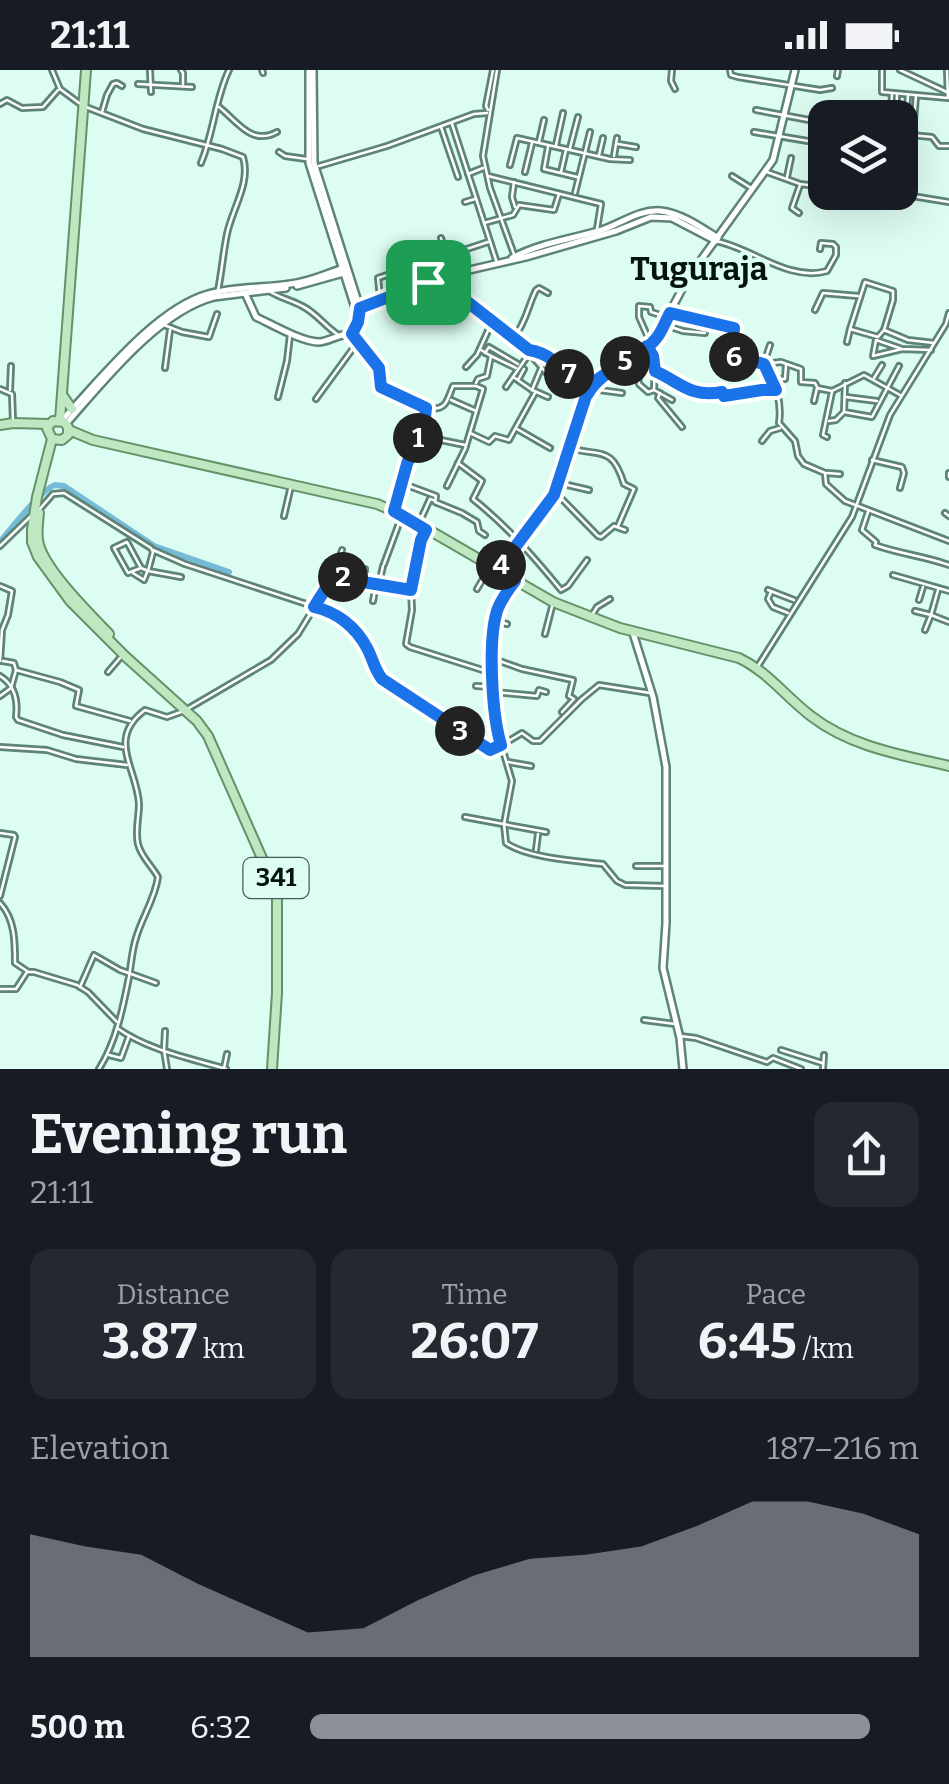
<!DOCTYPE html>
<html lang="en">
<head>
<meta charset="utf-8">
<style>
	:root { --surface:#171b24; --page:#242831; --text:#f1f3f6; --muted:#9ea1a6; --accent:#8c9099 }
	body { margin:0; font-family:Bitter,serif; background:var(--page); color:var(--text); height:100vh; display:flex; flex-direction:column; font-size:38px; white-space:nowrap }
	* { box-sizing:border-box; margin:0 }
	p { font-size:32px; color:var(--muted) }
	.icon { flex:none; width:55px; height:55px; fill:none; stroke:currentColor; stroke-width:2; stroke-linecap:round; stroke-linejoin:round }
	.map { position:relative; height:999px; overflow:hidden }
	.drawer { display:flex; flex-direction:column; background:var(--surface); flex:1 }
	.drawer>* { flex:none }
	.fabs { position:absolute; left:808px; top:30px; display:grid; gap:20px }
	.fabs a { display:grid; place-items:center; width:110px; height:110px; border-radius:20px; background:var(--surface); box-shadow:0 10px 40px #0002; font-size:50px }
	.pin { position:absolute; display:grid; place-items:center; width:85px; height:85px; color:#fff; margin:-42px; border-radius:20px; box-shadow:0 5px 15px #0006 }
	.km { position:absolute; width:50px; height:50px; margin:-25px; border-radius:50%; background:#222; color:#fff; font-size:28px; line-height:50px; text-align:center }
	.round { display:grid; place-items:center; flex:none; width:105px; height:105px; border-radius:20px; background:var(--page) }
	.headline { display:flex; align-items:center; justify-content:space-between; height:170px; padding:0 30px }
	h1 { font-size:55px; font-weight:700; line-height:75px }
	.figures { display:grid; grid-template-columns:repeat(3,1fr); gap:15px; height:170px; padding:10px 30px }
	.figures div { display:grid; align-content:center; border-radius:20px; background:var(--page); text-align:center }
	.figures b { font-size:50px; font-weight:700 }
	.figures small { font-size:28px; font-weight:400 }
	.figures p { font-size:28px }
	.chart { height:280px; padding:20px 30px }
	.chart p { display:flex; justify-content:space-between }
	.chart svg { width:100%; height:180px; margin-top:10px; fill:var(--accent); opacity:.7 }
	ul { padding:0 30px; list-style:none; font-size:32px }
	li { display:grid; grid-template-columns:160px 120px 1fr; align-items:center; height:75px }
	li i { height:25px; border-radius:12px; background:var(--accent) }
	.status { display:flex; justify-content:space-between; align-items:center; height:70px; padding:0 50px; background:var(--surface); direction:ltr }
	.status svg { height:28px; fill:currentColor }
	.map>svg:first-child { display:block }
</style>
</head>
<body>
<div class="status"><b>21:11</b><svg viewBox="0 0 49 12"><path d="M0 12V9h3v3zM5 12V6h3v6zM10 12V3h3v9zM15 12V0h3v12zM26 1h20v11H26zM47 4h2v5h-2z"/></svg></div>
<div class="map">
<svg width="949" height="999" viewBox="0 0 949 999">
	<rect width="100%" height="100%" fill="#ddfdf2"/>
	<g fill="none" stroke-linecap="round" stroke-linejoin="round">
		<!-- river -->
		<path stroke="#75bbd7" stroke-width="6" d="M 0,472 C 10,460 42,419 55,415 C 58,415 61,416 64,416 L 154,476 L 229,502"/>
		<!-- minor casing -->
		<g stroke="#5e8377" stroke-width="8">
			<g id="minor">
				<path d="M 52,0 L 60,19 L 79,33"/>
				<path d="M 150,0 L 151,22"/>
				<path d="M 181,0 L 183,3 L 183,14"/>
				<path d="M 262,0 L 263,3"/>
				<path d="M 497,0 L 483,86 L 490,118 L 515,187"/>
				<path d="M 672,0 L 671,11 L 675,19"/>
				<path d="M 730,0 L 731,5 L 738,7 L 820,20 L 832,18"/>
				<path d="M 882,0 L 882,22 L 948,28 L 947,0"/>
				<path d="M 900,0 L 949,23"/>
				<path d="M 837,6 L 838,0"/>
				<path d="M 138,14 L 192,17"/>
				<path d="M 0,34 L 7,30 L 22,38 L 43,37 L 58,20"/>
				<path d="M 86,37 L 143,59 L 222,79 L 243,87 C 251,113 232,139 227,164 C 223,183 222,201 218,220"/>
				<path d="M 219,37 C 237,51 251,76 277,62"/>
				<path d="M 488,40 L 486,36 L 493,0"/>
				<path d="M 756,40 L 825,53"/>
				<path d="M 102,42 L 107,25 L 113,14 L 117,13 L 122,16"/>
				<path d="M 887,48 L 887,42 L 891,42 L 892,24"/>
				<path d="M 896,48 L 897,25"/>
				<path d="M 452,54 L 497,193"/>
				<path d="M 441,57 L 458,107"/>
				<path d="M 754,62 L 820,73 L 825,69"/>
				<path d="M 905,63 L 908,26"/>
				<path d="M 913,63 L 916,26"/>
				<path d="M 900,64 L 932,67 L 939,76 L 949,76"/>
				<path d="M 539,72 L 544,50"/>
				<path d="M 618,74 L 636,77"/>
				<path d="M 556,75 L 563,43"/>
				<path d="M 548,77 L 544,99 L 577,107"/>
				<path d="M 570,78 L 578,47"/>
				<path d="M 279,82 L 285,86 L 306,89"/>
				<path d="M 599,85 L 603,68"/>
				<path d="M 614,86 L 617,68"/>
				<path d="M 201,93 C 214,62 215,29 229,0"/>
				<path d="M 510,95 L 517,68 L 610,89 L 630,90"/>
				<path d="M 319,96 L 387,76 L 474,44 L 487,43"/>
				<path d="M 525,102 L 532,73"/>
				<path d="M 561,102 L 566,80"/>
				<path d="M 767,102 L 800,114 L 825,117"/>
				<path d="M 468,104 L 483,98"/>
				<path d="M 488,106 L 601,134 L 597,159"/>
				<path d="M 732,106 L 751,118"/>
				<path d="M 787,107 L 791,88"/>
				<path d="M 514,112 L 512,127 L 515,137"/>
				<path d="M 888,122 L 949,132"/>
				<path d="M 575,123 L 590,62"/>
				<path d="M 465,132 L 475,129"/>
				<path d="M 799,143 L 792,138 L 800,115"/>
				<path d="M 484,153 L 513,145 L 519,135 L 554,140 L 559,124"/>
				<path d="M 441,168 L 451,200"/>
				<path d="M 716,171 C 752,178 789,212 827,201 L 836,185 L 836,177 L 833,174 L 821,173 L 820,179"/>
				<path d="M 401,182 L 412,216"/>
				<path d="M 448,207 L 456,223 L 465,230 L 529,279 C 560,285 565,308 587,325"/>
				<path d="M 269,221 C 280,228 291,230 302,236 C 315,242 325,256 337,264"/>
				<path d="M 380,228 L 378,208 L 488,172"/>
				<path d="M 815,240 L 823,223 L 858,226"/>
				<path d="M 673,244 L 734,257 L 731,283 L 733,287 L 764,295 C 776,312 782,333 779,353 L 795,371 L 798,386 L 804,394 L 825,403 L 826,414 L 845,431 L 949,471"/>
				<path d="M 164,255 L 182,262 L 209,267 L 217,244"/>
				<path d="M 665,255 L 683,261 L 705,263"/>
				<path d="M 850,259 L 865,212 L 893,221 L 893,230 L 884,260"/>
				<path d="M 515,266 C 526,252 528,236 536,220 L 539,218 L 548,223"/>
				<path d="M 650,272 L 639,247 L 639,236 L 650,237 L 651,242 L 667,247"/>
				<path d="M 847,272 L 850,259 L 878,267 L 884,260 L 908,270 L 934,273"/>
				<path d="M 648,277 L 655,293 L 654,320 L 672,330"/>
				<path d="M 902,279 L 873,286 L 876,270 L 902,279 L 931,280"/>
				<path d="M 485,283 L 489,277 L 518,294"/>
				<path d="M 529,283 L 558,316"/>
				<path d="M 636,285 L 639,314 L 648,322 L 654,320"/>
				<path d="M 491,286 L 516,298"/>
				<path d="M 764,293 L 770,275"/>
				<path d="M 772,293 L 781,292 L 801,299 L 801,312 L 815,313 L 817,317"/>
				<path d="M 542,296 L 532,320 L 548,327"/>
				<path d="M 466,297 L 477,285 L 492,252"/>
				<path d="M 165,298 L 170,260"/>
				<path d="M 655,301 C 680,313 692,328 722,322 L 725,325 L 775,320"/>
				<path d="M 513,307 L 518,310 L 524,299"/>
				<path d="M 874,308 L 882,295"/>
				<path d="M 776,309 L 785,309 L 786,295"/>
				<path d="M 519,311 L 532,320"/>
				<path d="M 476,313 L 478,309 L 487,306 L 491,286 L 481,280"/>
				<path d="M 845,313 L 844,342 L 872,347 L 899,296"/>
				<path d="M 506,317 L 531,281"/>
				<path d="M 0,319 L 12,324 L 13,351"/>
				<path d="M 592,319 L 622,323"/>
				<path d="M 10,320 L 11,296"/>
				<path d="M 660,323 L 658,328 L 682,357"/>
				<path d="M 278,327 L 287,291 L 290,265"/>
				<path d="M 846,327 L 877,331"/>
				<path d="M 316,329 L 357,273"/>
				<path d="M 451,330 L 476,341"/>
				<path d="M 814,331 L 817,318 L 832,321 L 864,305 L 900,325"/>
				<path d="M 428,338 C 447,341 447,330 453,316 L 476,316 L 483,319 L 465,379 L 447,416"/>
				<path d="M 829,351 L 836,350 L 843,343"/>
				<path d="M 517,359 L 550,378"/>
				<path d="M 470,363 L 489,372 L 495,366 L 509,370 L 535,323"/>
				<path d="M 421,366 L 465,375"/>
				<path d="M 827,367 L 823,365 L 832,322"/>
				<path d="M 762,371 L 770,361 L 780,358"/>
				<path d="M 416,377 L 424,381"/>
				<path d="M 569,378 C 603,387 612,376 624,414 L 634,419 L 618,456"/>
				<path d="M 872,390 L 902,397 L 904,403 L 900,418"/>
				<path d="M 458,393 L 482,411 L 473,429 C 507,456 534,487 561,520 L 568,516 L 587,490"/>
				<path d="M 827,403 L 840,404"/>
				<path d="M 949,403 L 949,407"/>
				<path d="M 559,413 L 589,420"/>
				<path d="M 404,414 L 436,426 L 435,432 L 462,443 L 477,452 L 479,461 L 485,465"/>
				<path d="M 556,423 L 598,466 L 601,467 L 614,456 L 625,460"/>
				<path d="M 38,441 L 53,424 L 64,423 L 151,478 L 153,482 L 148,501 L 181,507"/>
				<path d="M 868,442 L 862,460 L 876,472 L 875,475 C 900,484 924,486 949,495"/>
				<path d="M 945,443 L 949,446"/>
				<path d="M 284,446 L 291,416"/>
				<path d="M 420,451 L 430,429 L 433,430"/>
				<path d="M 425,461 L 421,470 L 411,520 L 412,540 L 406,574 L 410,577 L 492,603"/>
				<path d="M 0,476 L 31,446"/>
				<path d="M 153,480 L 185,494 L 337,544 L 366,576 L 373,595 L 382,609 L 487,679 L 497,678 L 522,663 L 533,671 L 540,671 L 582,629 L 599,615 L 650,623"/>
				<path d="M 384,494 L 401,448"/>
				<path d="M 141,498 L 127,472 L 114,478 L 128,503 L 141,498 L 146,500"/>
				<path d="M 133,503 L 144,510 L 147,502"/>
				<path d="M 893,505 L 949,521"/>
				<path d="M 333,506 L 342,480"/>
				<path d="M 364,509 L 365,499"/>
				<path d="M 515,511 L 497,540 L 492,594 L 498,664 L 512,711 L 504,754 L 506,773 C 527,788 577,791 603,794 L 617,811 L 625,815 L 664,816"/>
				<path d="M 379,514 L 383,496"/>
				<path d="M 0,516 L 12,521 L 8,545 L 2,560 L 0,591"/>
				<path d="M 477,519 L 490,497"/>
				<path d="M 768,520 L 794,530"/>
				<path d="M 938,520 L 931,545 L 949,552"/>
				<path d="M 771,522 L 768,529 L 773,537 L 788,543"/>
				<path d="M 919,530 L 923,517"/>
				<path d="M 373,531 L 376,515"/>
				<path d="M 915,541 L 931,545 L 925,560"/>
				<path d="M 592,545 L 597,537 L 610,529"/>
				<path d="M 495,551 L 507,554"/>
				<path d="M 545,564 L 553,533"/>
				<path d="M 494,589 L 522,599 L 573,610 L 569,626 L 574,629 L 562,642"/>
				<path d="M 758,596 L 852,447 L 890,345 L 946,254 L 949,243"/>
				<path d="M 16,600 L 60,612 L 79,620 L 76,636 L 130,651"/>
				<path d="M 108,602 L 120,588"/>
				<path d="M 0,606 C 15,615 18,631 16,647 L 18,650 L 63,665 L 123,677"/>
				<path d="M 476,616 L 494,617"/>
				<path d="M 495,622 L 537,626 L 539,620 L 546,622"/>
				<path d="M 0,626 L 11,618 L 16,600 L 14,593 L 3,591"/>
				<path d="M 189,638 L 271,590 L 298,564 L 333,507 L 411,520"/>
				<path d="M 0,677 L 47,680 L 76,689 L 127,695"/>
				<path d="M 508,692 L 531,696"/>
				<path d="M 465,747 L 546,762"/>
				<path d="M 0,763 L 14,765 L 15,767 L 0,826"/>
				<path d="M 536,780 L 538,764"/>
				<path d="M 636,796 L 664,796"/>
				<path d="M 0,833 C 15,849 15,872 15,893 L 27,901"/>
				<path d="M 80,917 L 94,885 L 120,900 L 156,913"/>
				<path d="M 0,919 L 16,919 L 27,902 L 34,902 L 77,915 L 88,922 L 117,952"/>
				<path d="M 644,950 L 675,954"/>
				<path d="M 117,958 C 148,980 189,988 226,999"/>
				<path d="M 165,961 L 164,980 L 167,999"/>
				<path d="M 680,966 L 696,968 L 767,992 L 773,988 L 801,999"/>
				<path d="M 781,980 L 822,993"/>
				<path d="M 109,985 L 121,988 L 129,966"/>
				<path d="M 224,998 L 227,984"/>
				<path d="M 99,999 C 116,972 123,938 129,907 C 131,895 132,880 136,868 C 142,847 155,829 158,807 C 152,796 141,787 138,774 C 135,761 139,747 139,734 C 137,698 106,669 145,640 L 167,647 L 181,642"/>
				<path d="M 823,999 L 824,985"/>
			</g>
		</g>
		<!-- tertiary casing -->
		<g stroke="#5e8377" stroke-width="10">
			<g id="tertiary">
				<path d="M 309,0 L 309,93 L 356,241 L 351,258"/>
				<path d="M 313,0 L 314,93 L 360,238 L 358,252 L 352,263"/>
				<path d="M 512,188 C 539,173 572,169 602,160 C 622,153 640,139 661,141 C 681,143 702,158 718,168"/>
				<path d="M 297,216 L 347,202"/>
				<path d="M 245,223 L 256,247 C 271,254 302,272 319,272 C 331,271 340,263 351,264 L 379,299 L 381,317 L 426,338 L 420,363 L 407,395 L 394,441"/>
				<path d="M 360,238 L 381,229 L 452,204 L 526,187 L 616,161 L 651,147 L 672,148 L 716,171"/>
				<path d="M 62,350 C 100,310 155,239 208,224 C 238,215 271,219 301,212 C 316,209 331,202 346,197"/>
				<path d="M 66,354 C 103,312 159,241 214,227 L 286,218"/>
				<path d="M 498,500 L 554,425 L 579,343 L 594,312 L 656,268 L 688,208 L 773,90 L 795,0"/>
				<path d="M 633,563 L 653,627 L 666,697 L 666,853 L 663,898 L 680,968 L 683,999"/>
			</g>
		</g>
		<!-- primary casing -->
		<g stroke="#639268" stroke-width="12">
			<g id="primary">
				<path d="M 63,326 L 72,339"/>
				<path d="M 60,350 L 86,0"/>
				<path d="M 0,355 L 13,353 L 49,354"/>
				<path d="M 69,360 L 93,370 L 377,434 L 403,445 L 553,532 L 620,558 L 739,588 C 768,602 786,627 811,646 C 851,677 902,685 949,696"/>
				<path d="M 52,369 L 62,370 L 68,365 L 68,357 L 64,352 L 53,351 L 47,358 L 52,369 L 37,427 L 32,459 L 32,472 L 38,487 L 70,531 L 126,587 L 197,651 L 208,666 L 273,813 L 277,829 L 277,923 L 272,999"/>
				<path d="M 39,443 C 38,453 36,465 39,475 C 47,502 89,543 109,564"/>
			</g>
		</g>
		<!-- minor -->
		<use href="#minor" stroke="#fff" stroke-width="2.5"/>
		<!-- tertiary -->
		<use href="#tertiary" stroke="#fff" stroke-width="5"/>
		<!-- primary -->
		<use href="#primary" stroke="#bfe7c1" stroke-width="8"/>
	</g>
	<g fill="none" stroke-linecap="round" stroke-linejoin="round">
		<!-- route casing -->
		<g stroke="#fff" stroke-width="20">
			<path id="route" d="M 428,212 L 360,238 L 358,252 L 352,264 L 379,298 L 381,317 L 426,338 L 425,347 L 407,394 L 394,441 L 426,460 L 421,470 L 411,520 L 333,507 L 314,537 C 337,542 356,557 367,578 C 373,589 374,599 382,609 L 490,680 L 501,675 C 492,645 487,568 498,538 C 502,528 509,519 515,511 L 498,500 L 554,425 L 586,326 L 594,312 L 601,307 L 647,276 L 653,286 L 655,301 C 681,313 691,328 722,322 L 724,326 L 762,320 L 776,320 L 764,294 L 733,287 L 731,283 L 734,258 L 670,243 C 666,250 663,259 658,266 C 640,291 603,296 587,325 C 566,309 560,285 529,280 L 456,223 L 448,206 L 428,212"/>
		</g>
		<!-- route -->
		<use href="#route" stroke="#1a73e8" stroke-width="12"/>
	</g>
	<g text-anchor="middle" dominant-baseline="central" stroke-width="9" stroke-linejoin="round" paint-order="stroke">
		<!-- shield labels -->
		<rect fill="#ddfdf2" stroke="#465953" stroke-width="2.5" x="243.5" y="788" width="65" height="40" rx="8"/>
		<g font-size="25" font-weight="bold" fill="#05130f">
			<text x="276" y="808">341</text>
		</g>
		<!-- quarter labels -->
		<g font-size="32" font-weight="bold" fill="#05130f" stroke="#ddfdf2">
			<text x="699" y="199">Tuguraja</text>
		</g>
	</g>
</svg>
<div class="fabs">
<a><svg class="icon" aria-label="layers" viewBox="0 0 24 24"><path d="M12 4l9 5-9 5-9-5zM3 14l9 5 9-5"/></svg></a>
</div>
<div class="pin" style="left:428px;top:212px;background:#1e9e55"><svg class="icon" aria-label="arrive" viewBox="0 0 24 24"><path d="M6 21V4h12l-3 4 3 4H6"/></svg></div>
<b class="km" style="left:418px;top:368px">1</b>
<b class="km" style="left:343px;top:507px">2</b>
<b class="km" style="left:460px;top:661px">3</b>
<b class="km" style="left:501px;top:495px">4</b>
<b class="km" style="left:625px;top:291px">5</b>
<b class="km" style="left:734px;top:287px">6</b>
<b class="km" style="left:569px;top:304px">7</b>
</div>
<section class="drawer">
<div class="headline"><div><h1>Evening run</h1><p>21:11</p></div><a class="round"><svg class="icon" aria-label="share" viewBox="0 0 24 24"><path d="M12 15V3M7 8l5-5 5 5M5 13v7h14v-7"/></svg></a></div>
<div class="figures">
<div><p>Distance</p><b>3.87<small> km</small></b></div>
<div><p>Time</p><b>26:07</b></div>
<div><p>Pace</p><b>6:45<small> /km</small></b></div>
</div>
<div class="chart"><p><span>Elevation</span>187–216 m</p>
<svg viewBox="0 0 160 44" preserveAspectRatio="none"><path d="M0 44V14L10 17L20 19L30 26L40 32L50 38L60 37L70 30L80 24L90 20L100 19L110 17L120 12L130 6L140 6L150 9L160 14V44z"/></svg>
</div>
<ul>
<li><b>500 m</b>6:32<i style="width:92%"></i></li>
</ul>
</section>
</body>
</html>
